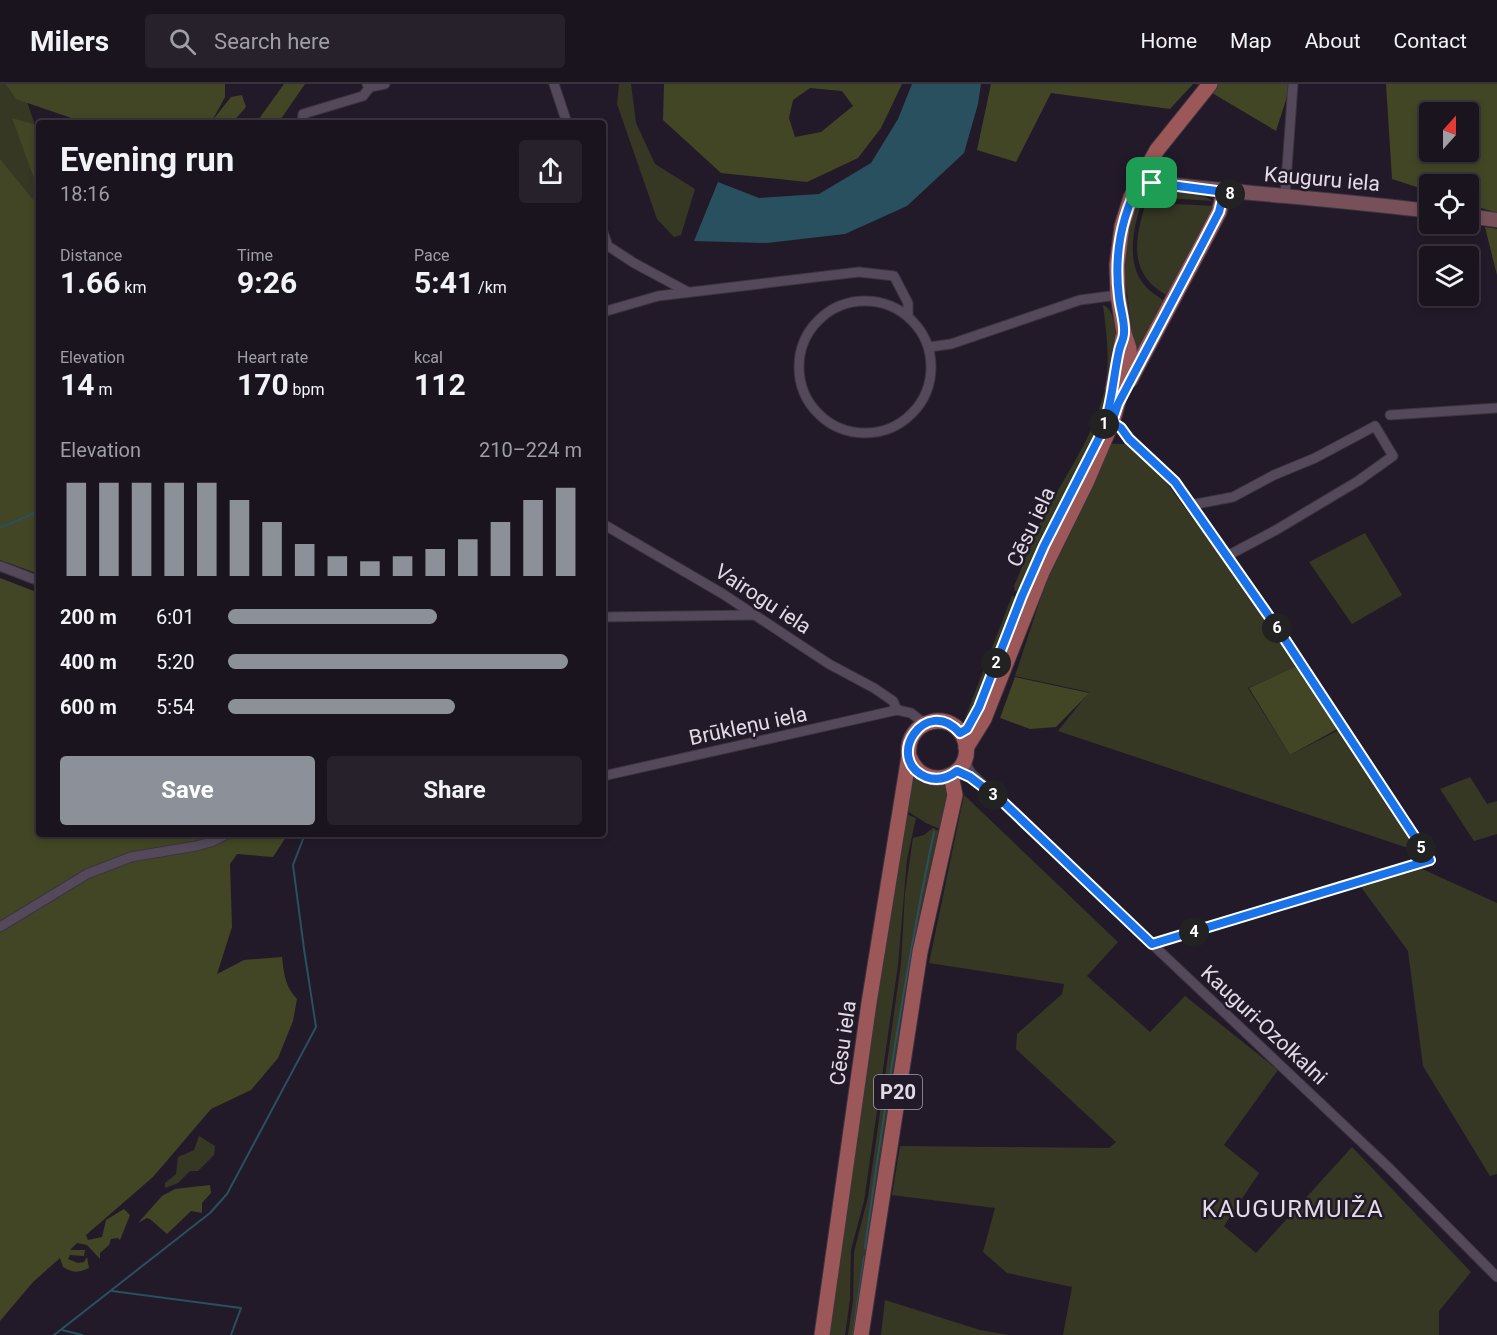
<!DOCTYPE html>
<html lang="en">
<head>
<meta charset="utf-8">
<style>
	:root { --surface:#1a141f; --page:#27212c; --text:#f1f3f6; --muted:#9f9ea4; --line:#38333d; --accent:#8c9099 }
	body { margin:0; font-family:Roboto,sans-serif; background:var(--page); color:var(--text); height:100vh; display:flex; flex-direction:column; font-size:22px; white-space:nowrap }
	* { box-sizing:border-box; margin:0 }
	p { font-size:20px; color:var(--muted) }
	.icon { flex:none; width:33px; height:33px; fill:none; stroke:currentColor; stroke-width:2; stroke-linecap:round; stroke-linejoin:round }
	.map { position:relative; flex:1; overflow:hidden }
	.side { position:absolute; left:36px; top:36px; width:570px; height:717px; display:flex; flex-direction:column; background:var(--surface); border-radius:6px; box-shadow:0 3px 9px #0003,0 0 0 2px var(--line) }
	.side>* { flex:none }
	.needle { width:39px; rotate:21deg }
	.tools { position:absolute; left:1419px; top:18px; display:grid; gap:12px }
	.tools a { display:grid; place-items:center; width:60px; height:60px; border-radius:6px; background:var(--surface); box-shadow:0 3px 9px #0003,0 0 0 2px var(--line); font-size:30px }
	.pin { position:absolute; display:grid; place-items:center; width:51px; height:51px; color:#fff; margin:-26px; border-radius:12px; box-shadow:0 3px 9px #0006 }
	.km { position:absolute; width:30px; height:30px; margin:-15px; border-radius:50%; background:#222; color:#fff; font-size:16px; line-height:30px; text-align:center }
	.round { display:grid; place-items:center; flex:none; width:63px; height:63px; border-radius:6px; background:var(--page) }
	.summary { display:flex; align-items:center; justify-content:space-between; height:102px; padding:0 24px }
	h1 { font-size:33px; font-weight:700; line-height:45px }
	.metrics { display:grid; grid-template-columns:repeat(3,1fr); gap:9px; height:102px; padding:6px 24px }
	.metrics div { display:grid; align-content:center }
	.metrics b { font-size:30px; font-weight:700 }
	.metrics small { font-size:16px; font-weight:400 }
	.metrics p { font-size:16px }
	.chart { height:168px; padding:12px 24px }
	.chart p { display:flex; justify-content:space-between }
	.chart svg { width:100%; height:108px; margin-top:6px; stroke:var(--accent); stroke-width:6 }
	.primary-button { display:flex; gap:12px; margin-top:auto; padding:12px 24px }
	.primary-button a { flex:1; height:69px; border-radius:6px; background:var(--accent); color:#fff; font-size:24px; font-weight:700; line-height:69px; text-align:center }
	.primary-button a+a { background:var(--page); color:var(--text) }
	ul { padding:0 24px; list-style:none; font-size:20px }
	li { display:grid; grid-template-columns:96px 72px 1fr; align-items:center; height:45px }
	li i { height:15px; border-radius:8px; background:var(--accent) }
	header { display:flex; align-items:center; gap:36px; box-sizing:border-box; height:84px; padding:0 30px; background:var(--surface); border-bottom:2px solid var(--line) }
	header strong { font-size:28px }
	nav { display:flex; gap:33px; margin-inline-start:auto; font-size:21px }
	.search { width:420px; height:54px; background:var(--page); display:flex; align-items:center; gap:15px; box-sizing:border-box; padding:0 21px; border-radius:6px; color:var(--muted); font-size:22px }
	.map>svg:first-child { display:block }
</style>
</head>
<body>
<header>
<strong>Milers</strong>
<div class="search"><svg class="icon" aria-label="search" viewBox="0 0 24 24"><circle cx="10" cy="10" r="6"/><path d="M15 15l6 6"/></svg>Search here</div>
<nav><a>Home</a><a>Map</a><a>About</a><a>Contact</a></nav>
</header>
<div class="map">
<svg width="1497" height="1251" viewBox="0 0 1497 1251">
	<rect width="100%" height="100%" fill="#231a29"/>
	<!-- green -->
	<g fill="#363824">
		<path d="M 0,0 L 21,0 L 39,53 L 39,141 L 0,96 Z"/>
		<path d="M 619,0 L 631,0 L 636,39 L 655,80 L 695,105 L 681,151 L 674,153 L 657,135 L 617,20 Z"/>
		<path d="M 1152,104 C 1166,107 1204,108 1212,117 L 1135,112 L 1142,106 Z"/>
		<path d="M 1134,116 L 1140,118 L 1141,121 C 1133,144 1127,177 1142,198 C 1148,207 1159,213 1167,219 L 1136,279 L 1124,186 L 1126,153 Z"/>
		<path d="M 1154,119 L 1215,122 L 1170,213 C 1130,193 1133,160 1145,122 Z"/>
		<path d="M 1103,221 C 1128,230 1109,315 1103,335 L 1019,507 L 1015,507 L 1014,502 C 1024,480 1031,456 1042,435 C 1065,391 1098,348 1106,298 C 1110,273 1106,246 1103,221 Z"/>
		<path d="M 1109,360 L 1128,360 L 1158,387 L 1300,581 L 1248,604 L 1290,671 L 1343,644 L 1423,769 L 1058,647 L 1089,608 L 1015,592 L 1054,473 Z"/>
		<path d="M 1365,449 L 1402,511 L 1352,540 L 1309,478 Z"/>
		<path d="M 1012,512 L 1017,513 L 976,623 L 966,638 L 964,637 Z"/>
		<path d="M 910,689 L 936,700 L 951,703 L 940,745 L 926,739 L 904,725 Z"/>
		<path d="M 1470,693 L 1487,720 L 1497,717 L 1497,750 L 1474,757 L 1440,705 Z"/>
		<path d="M 964,711 L 1118,858 L 1087,892 L 1150,948 L 1185,912 L 1278,986 L 1224,1061 L 1259,1089 L 1224,1142 L 1256,1169 L 1352,1063 L 1471,1188 L 1439,1227 L 1439,1251 L 1063,1251 L 1072,1203 L 1007,1189 L 983,1168 L 995,1124 L 892,1111 L 900,1062 L 1109,1064 L 1116,1058 L 1016,965 L 1017,950 L 1062,910 L 1064,900 L 929,879 Z"/>
		<path d="M 904,729 L 916,734 L 907,775 L 898,881 L 864,1117 L 851,1166 L 850,1215 L 845,1251 L 828,1251 Z"/>
		<path d="M 933,744 L 939,747 L 928,798 L 911,890 L 856,1251 L 848,1251 L 853,1217 L 854,1168 L 868,1113 L 901,880 L 905,809 L 913,754 L 924,751 Z"/>
		<path d="M 1422,785 L 1497,819 L 1497,1090 L 1490,1092 L 1423,982 L 1408,867 L 1361,803 Z"/>
		<path d="M 199,1052 L 215,1062 L 214,1071 L 198,1087 L 190,1087 L 178,1099 L 165,1104 L 165,1099 L 176,1090 L 178,1073 L 194,1066 Z"/>
		<path d="M 885,1216 L 980,1246 L 1009,1251 L 881,1251 Z"/>
	</g>
	<!-- forest -->
	<g fill="#434624" fill-rule="evenodd">
		<path d="M 6,0 L 225,0 L 225,13 L 212,37 L 231,13 L 242,11 L 246,23 L 232,39 L 86,39 L 16,15 Z"/>
		<path d="M 284,0 L 305,0 L 278,39 L 256,39 Z"/>
		<path d="M 664,0 L 902,0 L 881,44 L 858,74 L 807,98 L 721,89 L 663,36 ZM 810,4 L 842,7 L 853,22 L 821,48 L 795,53 L 789,34 L 793,16 Z"/>
		<path d="M 991,0 L 1193,0 L 1170,25 L 1051,9 L 1016,78 L 977,66 Z"/>
		<path d="M 1197,0 L 1291,0 L 1276,47 Z"/>
		<path d="M 1386,0 L 1497,0 L 1497,129 L 1469,120 L 1468,100 L 1430,100 L 1429,107 L 1392,95 ZM 1430,28 L 1468,28 L 1468,68 L 1430,68 Z"/>
		<path d="M 12,34 L 39,42 L 39,100 L 34,94 Z"/>
		<path d="M 0,75 L 39,123 L 39,490 L 0,476 Z"/>
		<path d="M 1485,143 L 1497,145 L 1497,191 Z"/>
		<path d="M 0,494 L 39,509 L 39,750 L 288,750 L 273,773 L 237,770 L 230,780 L 232,843 L 217,890 L 244,876 L 282,873 C 284,890 285,902 297,915 L 293,937 L 278,974 L 251,1006 L 211,1025 L 153,1093 L 86,1151 L 88,1156 L 102,1153 L 106,1136 L 124,1125 L 130,1131 L 120,1156 L 118,1154 L 111,1155 L 109,1161 L 100,1169 L 100,1175 L 87,1161 L 77,1159 L 70,1166 L 85,1166 L 84,1172 L 70,1171 L 68,1175 L 78,1179 L 84,1178 L 87,1173 L 89,1184 C 78,1189 73,1189 63,1183 L 60,1174 L 33,1198 L 0,1237 Z"/>
		<path d="M 1299,581 L 1341,643 L 1290,671 L 1249,604 Z"/>
		<path d="M 1015,593 L 1089,609 L 1056,643 L 1030,645 L 1000,634 Z"/>
		<path d="M 210,1101 L 211,1109 L 202,1119 L 202,1129 L 191,1127 L 167,1150 L 150,1135 L 147,1134 L 138,1139 L 162,1112 L 175,1105 Z"/>
	</g>
	<!-- water -->
	<path fill="#28505f" d="M 912,0 L 981,0 L 978,20 L 964,69 L 907,122 L 845,150 L 767,159 L 694,157 L 718,98 L 759,114 L 819,110 L 871,79 L 898,35 Z"/>
	<g fill="none" stroke-linecap="round" stroke-linejoin="round">
		<!-- stream -->
		<g stroke="#28505f" stroke-width="2">
			<path d="M 0,444 L 39,427"/>
			<path d="M 865,1164 C 884,1025 905,886 934,748"/>
			<path d="M 112,1207 L 241,1224 L 231,1251"/>
			<path d="M 62,1246 L 82,1251"/>
			<path d="M 54,1251 L 210,1129 L 227,1110 L 316,943 L 304,865 L 293,781 L 305,750"/>
			<path d="M 853,1251 L 864,1173"/>
		</g>
		<!-- minor casing -->
		<g stroke="#3b3440" stroke-width="11">
			<g id="minor">
				<path d="M 367,0 L 370,3 L 385,0"/>
				<path d="M 554,0 L 567,39"/>
				<path d="M 302,39 L 303,30 L 363,12 L 370,3"/>
				<path d="M 1285,112 L 1293,0"/>
				<path d="M 603,148 L 608,162 L 634,179 L 688,208"/>
				<circle cx="865" cy="283" r="66"/>
				<path d="M 603,228 L 658,212 L 859,188 L 894,192 L 908,219 L 908,232"/>
				<path d="M 929,263 L 951,260 L 1080,216 L 1118,211"/>
				<path d="M 1390,331 L 1497,324"/>
				<path d="M 1109,337 L 1120,342 L 1129,355 L 1175,398 L 1279,548 L 1430,776 L 1152,860"/>
				<path d="M 1191,421 L 1233,413 L 1274,391 L 1315,374 L 1375,342 L 1393,372 L 1358,397 L 1276,446 L 1227,472"/>
				<path d="M 603,440 L 723,510 L 829,580 L 874,604 L 893,617 L 897,626"/>
				<path d="M 0,482 L 39,497"/>
				<path d="M 603,533 L 754,531"/>
				<path d="M 964,676 L 971,689 L 1389,1084 L 1497,1193"/>
				<path d="M 603,692 L 897,626 L 911,629 L 925,640"/>
				<path d="M 0,843 L 87,790 L 131,773 L 196,762 L 211,758 L 227,750"/>
			</g>
		</g>
		<!-- secondary casing -->
		<g stroke="#3b3440" stroke-width="16">
			<g id="secondary">
				<path d="M 1140,97 C 1236,109 1333,115 1430,127"/>
				<path d="M 1468,132 L 1497,136"/>
			</g>
		</g>
		<!-- primary casing -->
		<g stroke="#3b3440" stroke-width="17">
			<g id="primary">
				<path d="M 1130,296 L 1205,155 L 1219,128 L 1223,112 L 1232,109"/>
				<path d="M 1113,305 L 1123,253"/>
				<path d="M 966,664 L 984,635 L 1042,488 L 1086,399 L 1113,336 L 1129,277 L 1129,264 L 1124,249 L 1118,211 L 1117,181 L 1122,142 L 1131,113 L 1157,66 L 1210,0"/>
				<path d="M 822,1251 L 869,919 L 909,672 C 904,635 954,623 965,657 C 976,693 923,711 909,672"/>
				<path d="M 861,1251 L 920,868 L 955,711 L 951,691"/>
			</g>
		</g>
		<!-- minor -->
		<use href="#minor" stroke="#53495a" stroke-width="9"/>
		<!-- secondary -->
		<use href="#secondary" stroke="#785059" stroke-width="14"/>
		<!-- primary -->
		<use href="#primary" stroke="#9c5758" stroke-width="15"/>
	</g>
	<g fill="none" stroke-linecap="round" stroke-linejoin="round">
		<!-- route casing -->
		<g stroke="#fff" stroke-width="12">
			<path id="route" d="M 1140,97 L 1232,109 L 1223,112 L 1219,128 L 1205,155 L 1118,320 L 1112,338 L 1121,344 L 1129,355 L 1175,398 L 1280,548 L 1430,776 L 1152,860 L 1003,718 L 970,693 L 957,687 C 948,694 937,697 926,693 C 883,675 926,610 960,649 L 967,645 L 979,623 L 1022,512 L 1044,462 L 1102,348 C 1112,321 1113,294 1119,267 C 1120,261 1124,255 1124,249 C 1125,238 1120,224 1119,213 C 1114,173 1121,133 1140,97 Z"/>
		</g>
		<!-- route -->
		<use href="#route" stroke="#1a73e8" stroke-width="8"/>
	</g>
	<g text-anchor="middle" dominant-baseline="central" stroke-width="5" stroke-linejoin="round" paint-order="stroke">
		<!-- shield labels -->
		<rect fill="#231a29" stroke="#a8a1ad" stroke-width="1.5" x="874" y="991" width="48" height="34" rx="4.5"/>
		<g font-size="20" font-weight="bold" fill="#e1dbe5">
			<text x="898" y="1008">P20</text>
		</g>
		<!-- street labels -->
		<g font-size="21" fill="#e1dbe5" stroke="#231a29">
			<text transform="translate(1322 95) rotate(5)">Kauguru iela</text>
			<text transform="translate(1031 443) rotate(-65)">Cēsu iela</text>
			<text transform="translate(763 515) rotate(33)">Vairogu iela</text>
			<text transform="translate(748 642) rotate(-12)">Brūkleņu iela</text>
			<text transform="translate(1264 941) rotate(43)">Kauguri-Ozolkalni</text>
			<text transform="translate(843 959) rotate(-82)">Cēsu iela</text>
		</g>
		<!-- quarter labels -->
		<g font-size="24" letter-spacing="1.5" fill="#e1dbe5" stroke="#231a29">
			<text x="1293" y="1125">KAUGURMUIŽA</text>
		</g>
	</g>
</svg>
<div class="tools">
<a><svg class="needle" viewBox="-14 -14 28 28"><path d="M0-13l5 13h-10z" fill="#e53935"/><path d="M0 13l5-13h-10z" fill="#9f9ea4"/></svg></a>
<a><svg class="icon" aria-label="locate" viewBox="0 0 24 24"><circle cx="12" cy="12" r="6"/><path d="M12 2v4M12 18v4M2 12h4M18 12h4"/></svg></a>
<a><svg class="icon" aria-label="layers" viewBox="0 0 24 24"><path d="M12 4l9 5-9 5-9-5zM3 14l9 5 9-5"/></svg></a>
</div>
<div class="pin" style="left:1152px;top:99px;background:#1e9e55"><svg class="icon" aria-label="arrive" viewBox="0 0 24 24"><path d="M6 21V4h12l-3 4 3 4H6"/></svg></div>
<b class="km" style="left:1104px;top:340px">1</b>
<b class="km" style="left:996px;top:579px">2</b>
<b class="km" style="left:993px;top:711px">3</b>
<b class="km" style="left:1194px;top:848px">4</b>
<b class="km" style="left:1421px;top:764px">5</b>
<b class="km" style="left:1277px;top:544px">6</b>
<b class="km" style="left:1230px;top:110px">8</b>
<section class="side">
<div class="summary"><div><h1>Evening run</h1><p>18:16</p></div><a class="round"><svg class="icon" aria-label="share" viewBox="0 0 24 24"><path d="M12 15V3M7 8l5-5 5 5M5 13v7h14v-7"/></svg></a></div>
<div class="metrics">
<div><p>Distance</p><b>1.66<small> km</small></b></div>
<div><p>Time</p><b>9:26</b></div>
<div><p>Pace</p><b>5:41<small> /km</small></b></div>
</div>
<div class="metrics">
<div><p>Elevation</p><b>14<small> m</small></b></div>
<div><p>Heart rate</p><b>170<small> bpm</small></b></div>
<div><p>kcal</p><b>112</b></div>
</div>
<div class="chart"><p><span>Elevation</span>210–224 m</p>
<svg viewBox="0 0 160 44" preserveAspectRatio="none"><path d="M5 44V6M15 44V6M25 44V6M35 44V6M45 44V6M55 44V13M65 44V22M75 44V31M85 44V36M95 44V38M105 44V36M115 44V33M125 44V29M135 44V22M145 44V13M155 44V8"/></svg>
</div>
<ul>
<li><b>200 m</b>6:01<i style="width:59%"></i></li>
<li><b>400 m</b>5:20<i style="width:96%"></i></li>
<li><b>600 m</b>5:54<i style="width:64%"></i></li>
</ul>
<div class="primary-button"><a>Save</a><a>Share</a></div>
</section>
</div>
</body>
</html>
